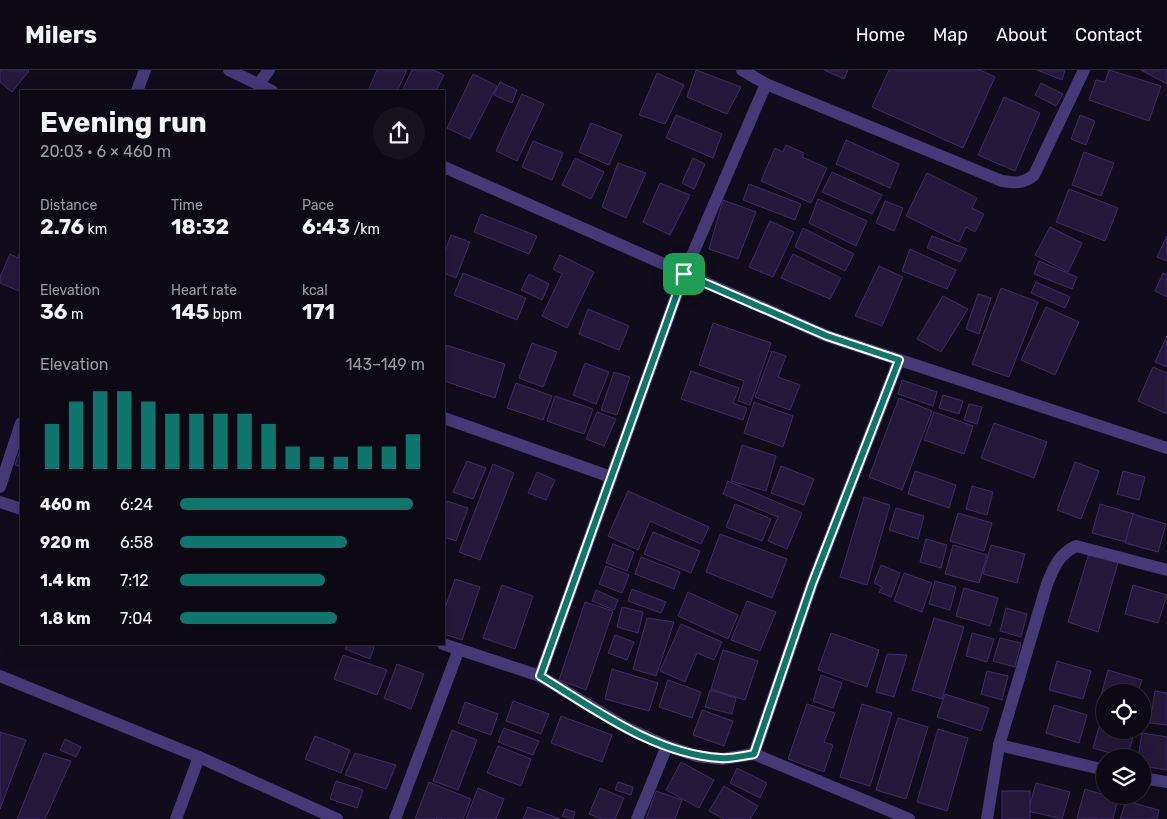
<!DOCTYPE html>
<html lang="en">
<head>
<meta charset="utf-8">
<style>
	:root { --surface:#0d0914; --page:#16121d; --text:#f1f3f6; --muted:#9a9aa0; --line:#2d2a34; --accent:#0f766e }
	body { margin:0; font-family:Rubik,sans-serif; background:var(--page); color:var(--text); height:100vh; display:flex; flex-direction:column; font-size:19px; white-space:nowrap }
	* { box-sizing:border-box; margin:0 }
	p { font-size:16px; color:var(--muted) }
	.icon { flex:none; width:28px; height:28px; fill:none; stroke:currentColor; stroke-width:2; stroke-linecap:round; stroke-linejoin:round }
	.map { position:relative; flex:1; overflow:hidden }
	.sheet { position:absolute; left:20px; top:20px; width:425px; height:555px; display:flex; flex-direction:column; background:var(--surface); border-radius:0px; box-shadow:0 5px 20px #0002,0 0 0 1px var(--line) }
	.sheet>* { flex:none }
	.fabs { position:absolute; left:1096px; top:614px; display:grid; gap:10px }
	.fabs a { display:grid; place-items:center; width:55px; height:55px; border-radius:50%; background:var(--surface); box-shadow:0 5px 20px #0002,0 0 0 1px var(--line); font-size:25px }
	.pin { position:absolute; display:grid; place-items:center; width:42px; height:42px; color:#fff; margin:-21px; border-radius:10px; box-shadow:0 2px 8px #0006 }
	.round { display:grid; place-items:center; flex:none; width:52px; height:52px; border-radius:26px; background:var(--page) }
	.headline { display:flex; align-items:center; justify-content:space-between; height:85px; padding:0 20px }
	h1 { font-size:28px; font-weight:700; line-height:38px }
	.metrics { display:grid; grid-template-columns:repeat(3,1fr); gap:8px; height:85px; padding:5px 20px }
	.metrics div { display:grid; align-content:center }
	.metrics b { font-size:21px; font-weight:700 }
	.metrics small { font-size:14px; font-weight:400 }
	.metrics p { font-size:14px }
	.chart { height:140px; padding:10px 20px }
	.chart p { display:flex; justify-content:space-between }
	.chart svg { width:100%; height:90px; margin-top:5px; stroke:var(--accent); stroke-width:6 }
	ul { padding:0 20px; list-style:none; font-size:16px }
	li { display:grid; grid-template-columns:80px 60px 1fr; align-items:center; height:38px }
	li i { height:12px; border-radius:6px; background:var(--accent) }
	header { display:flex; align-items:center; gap:30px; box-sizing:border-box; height:70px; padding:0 25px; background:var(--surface); border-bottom:1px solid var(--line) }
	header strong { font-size:24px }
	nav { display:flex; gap:28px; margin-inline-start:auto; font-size:18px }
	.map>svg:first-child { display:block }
</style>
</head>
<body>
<header>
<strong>Milers</strong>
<nav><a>Home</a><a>Map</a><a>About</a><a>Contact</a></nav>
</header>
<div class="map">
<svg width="1167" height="749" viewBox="0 0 1167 749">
	<rect width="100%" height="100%" fill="#110c1b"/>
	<!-- building -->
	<g fill="#25193b" stroke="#412c66">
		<path d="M 0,0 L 28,0 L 29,1 L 12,22 L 0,12 Z"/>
		<path d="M 377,0 L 407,0 L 397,21 L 368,21 Z"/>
		<path d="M 412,0 L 433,0 L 444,5 L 436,21 L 402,21 Z"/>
		<path d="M 696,0 L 741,17 L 727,44 L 687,27 Z"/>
		<path d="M 824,0 L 848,0 L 844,9 Z"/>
		<path d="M 889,0 L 980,0 L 995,7 L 963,78 L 872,37 Z"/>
		<path d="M 1037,0 L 1065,0 L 1062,10 Z"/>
		<path d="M 1109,0 L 1161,16 L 1149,51 L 1089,30 L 1096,10 L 1105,12 Z"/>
		<path d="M 1141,0 L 1167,0 L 1167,14 Z"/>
		<path d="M 657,3 L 684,15 L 665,54 L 639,45 Z"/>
		<path d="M 473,4 L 497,16 L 470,69 L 447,58 Z"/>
		<path d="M 500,12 L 517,20 L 512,33 L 494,25 Z"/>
		<path d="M 1041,13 L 1063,24 L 1056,36 L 1035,25 Z"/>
		<path d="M 522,24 L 544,34 L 517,91 L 496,81 Z"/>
		<path d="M 1004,27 L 1040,43 L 1015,101 L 978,85 Z"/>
		<path d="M 676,45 L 722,64 L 713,88 L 666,68 Z"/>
		<path d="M 1080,45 L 1095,51 L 1086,75 L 1071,69 Z"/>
		<path d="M 591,53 L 622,65 L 609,95 L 579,82 Z"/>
		<path d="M 846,70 L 899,94 L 890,118 L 836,94 Z"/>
		<path d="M 533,71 L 563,83 L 552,110 L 522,97 Z"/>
		<path d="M 786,75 L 804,83 L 802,87 L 827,98 L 811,133 L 761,111 L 775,78 L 783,82 Z"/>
		<path d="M 1084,82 L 1114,93 L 1101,126 L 1072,115 Z"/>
		<path d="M 575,88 L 604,102 L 591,129 L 562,115 Z"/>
		<path d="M 693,88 L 705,94 L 694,119 L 682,113 Z"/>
		<path d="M 618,93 L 646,103 L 626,148 L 602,137 Z"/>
		<path d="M 832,102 L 882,125 L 872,144 L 822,122 Z"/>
		<path d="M 927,103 L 977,128 L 972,138 L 984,144 L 975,162 L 966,157 L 959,172 L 906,146 Z"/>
		<path d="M 660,113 L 690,125 L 670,165 L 643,152 Z"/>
		<path d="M 749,114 L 801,134 L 795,150 L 743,130 Z"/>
		<path d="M 1069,119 L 1118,138 L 1105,171 L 1056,152 Z"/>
		<path d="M 818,129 L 867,151 L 856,176 L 809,153 Z"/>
		<path d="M 723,130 L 756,142 L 738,189 L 709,179 Z"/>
		<path d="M 885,131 L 903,138 L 894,161 L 876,153 Z"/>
		<path d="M 481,144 L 537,166 L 529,184 L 474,162 Z"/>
		<path d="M 770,151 L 794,162 L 773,207 L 749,197 Z"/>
		<path d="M 1050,157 L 1082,173 L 1068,202 L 1035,185 Z"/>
		<path d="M 803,158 L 854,184 L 845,201 L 795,177 Z"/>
		<path d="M 451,165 L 470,172 L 456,208 L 444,203 L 444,184 Z"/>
		<path d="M 932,166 L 967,179 L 960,192 L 927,178 Z"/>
		<path d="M 1167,166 L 1167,191 L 1157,187 Z"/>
		<path d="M 910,179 L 956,200 L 947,219 L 902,201 Z"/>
		<path d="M 20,181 L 21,181 L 21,222 L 0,213 L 0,207 L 10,184 L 18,188 Z"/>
		<path d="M 793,184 L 841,208 L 830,229 L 781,208 Z"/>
		<path d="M 560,185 L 594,202 L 567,258 L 542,246 L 562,204 L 553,199 Z"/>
		<path d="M 1039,191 L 1077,207 L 1072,219 L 1034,204 Z"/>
		<path d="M 879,196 L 903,207 L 882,256 L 855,246 Z"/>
		<path d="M 463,203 L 526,228 L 517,250 L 454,225 Z"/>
		<path d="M 1163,203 L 1167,205 L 1167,227 L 1155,221 Z"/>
		<path d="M 529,204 L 549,214 L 542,230 L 521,220 Z"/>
		<path d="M 1036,212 L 1070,227 L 1065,238 L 1031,223 Z"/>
		<path d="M 1001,218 L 1038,232 L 1009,307 L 972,294 Z"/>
		<path d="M 978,224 L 991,228 L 979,264 L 966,259 Z"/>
		<path d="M 943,226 L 968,239 L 941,282 L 917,269 Z"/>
		<path d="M 1046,237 L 1079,252 L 1055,305 L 1021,290 Z"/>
		<path d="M 588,239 L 629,256 L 619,280 L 579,264 Z"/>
		<path d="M 713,253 L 771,273 L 750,335 L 738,331 L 744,311 L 699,295 Z"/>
		<path d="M 1167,266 L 1167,297 L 1155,292 Z"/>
		<path d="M 532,273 L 557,282 L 543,317 L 519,308 Z"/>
		<path d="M 446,275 L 505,294 L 495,328 L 444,311 Z"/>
		<path d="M 772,281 L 786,286 L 778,307 L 800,315 L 790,340 L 755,327 Z"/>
		<path d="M 585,293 L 609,302 L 596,334 L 573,325 Z"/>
		<path d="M 1153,297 L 1167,303 L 1167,344 L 1138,331 Z"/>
		<path d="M 691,301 L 739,318 L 733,333 L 747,338 L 743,350 L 681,329 Z"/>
		<path d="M 614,302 L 630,307 L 617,345 L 601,340 Z"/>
		<path d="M 902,310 L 937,322 L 933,336 L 898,324 Z"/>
		<path d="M 516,313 L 552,326 L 543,350 L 507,338 Z"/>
		<path d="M 943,325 L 963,331 L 959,344 L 939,338 Z"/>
		<path d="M 555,326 L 593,339 L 584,364 L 547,351 Z"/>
		<path d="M 899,328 L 932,341 L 902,420 L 869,407 Z"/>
		<path d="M 754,332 L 793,346 L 783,377 L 744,363 Z"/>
		<path d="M 969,334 L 982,337 L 977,354 L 964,350 Z"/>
		<path d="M 597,342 L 616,349 L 604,376 L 586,369 Z"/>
		<path d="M 934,342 L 973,356 L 964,384 L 924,370 Z"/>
		<path d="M 994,353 L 1047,372 L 1034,408 L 981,388 Z"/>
		<path d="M 742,375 L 776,386 L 766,421 L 731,411 Z"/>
		<path d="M 21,377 L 21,397 L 15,395 Z"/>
		<path d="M 467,391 L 486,398 L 473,429 L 453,422 Z"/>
		<path d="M 1075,392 L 1099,401 L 1081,449 L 1057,440 Z"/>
		<path d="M 493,394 L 514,403 L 480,490 L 459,482 Z"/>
		<path d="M 781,396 L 814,409 L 804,435 L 771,423 Z"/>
		<path d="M 915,401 L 956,415 L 949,438 L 908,424 Z"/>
		<path d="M 1123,401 L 1145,407 L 1139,430 L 1117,424 Z"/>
		<path d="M 537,402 L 555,410 L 546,430 L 528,423 Z"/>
		<path d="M 728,411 L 802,443 L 787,479 L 768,471 L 778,447 L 723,424 Z"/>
		<path d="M 972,416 L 993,422 L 987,445 L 966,439 Z"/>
		<path d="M 628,421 L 709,457 L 701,474 L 650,451 L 638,480 L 608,466 Z"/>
		<path d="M 864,427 L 890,435 L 867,515 L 840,507 Z"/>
		<path d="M 447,431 L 468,438 L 456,471 L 444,467 L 444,439 Z"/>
		<path d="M 735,434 L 771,449 L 762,471 L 726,457 Z"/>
		<path d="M 1100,434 L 1134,444 L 1126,472 L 1092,463 Z"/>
		<path d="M 896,438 L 924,446 L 918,469 L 889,460 Z"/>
		<path d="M 958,443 L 992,453 L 984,481 L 950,471 Z"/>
		<path d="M 1133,444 L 1166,454 L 1158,482 L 1125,473 Z"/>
		<path d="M 653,462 L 700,481 L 691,503 L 644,484 Z"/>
		<path d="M 720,464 L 787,489 L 772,528 L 706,502 Z"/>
		<path d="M 926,469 L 947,475 L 941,498 L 920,492 Z"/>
		<path d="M 613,474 L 634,482 L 627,501 L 606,493 Z"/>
		<path d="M 953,475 L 987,485 L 979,513 L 945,504 Z"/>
		<path d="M 991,475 L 1025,484 L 1017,513 L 983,504 Z"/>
		<path d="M 1090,480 L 1119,489 L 1098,562 L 1068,552 Z"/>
		<path d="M 641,487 L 680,502 L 674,519 L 635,504 Z"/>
		<path d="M 881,495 L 900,503 L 891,527 L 879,522 L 882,517 L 874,513 Z"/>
		<path d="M 606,496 L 629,505 L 622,523 L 599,514 Z"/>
		<path d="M 904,503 L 932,513 L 922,542 L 894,531 Z"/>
		<path d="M 455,509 L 480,517 L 462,570 L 444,564 L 444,541 Z"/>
		<path d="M 935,511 L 956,517 L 950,540 L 929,534 Z"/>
		<path d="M 502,515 L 533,526 L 515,579 L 483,568 Z"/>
		<path d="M 1133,515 L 1167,525 L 1158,553 L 1125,544 Z"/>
		<path d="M 964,518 L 998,528 L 990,556 L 956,546 Z"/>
		<path d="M 632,519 L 666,532 L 661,543 L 628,531 Z"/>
		<path d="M 596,520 L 618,530 L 614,540 L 592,531 Z"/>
		<path d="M 688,522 L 738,545 L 728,569 L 678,546 Z"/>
		<path d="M 747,531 L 776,542 L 760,581 L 731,570 Z"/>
		<path d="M 585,532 L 613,541 L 586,620 L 559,610 Z"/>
		<path d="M 622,537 L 643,542 L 638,563 L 617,557 Z"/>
		<path d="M 1006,538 L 1027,544 L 1021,567 L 1000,561 Z"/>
		<path d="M 647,548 L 674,552 L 656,606 L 633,599 Z"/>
		<path d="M 934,548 L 964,557 L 942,629 L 912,620 Z"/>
		<path d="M 681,554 L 722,572 L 714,590 L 697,583 L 685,612 L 660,601 Z"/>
		<path d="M 831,563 L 879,580 L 867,617 L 818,600 Z"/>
		<path d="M 972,563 L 994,569 L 987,592 L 966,586 Z"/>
		<path d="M 615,565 L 634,572 L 627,590 L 608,583 Z"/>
		<path d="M 1000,568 L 1021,573 L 1015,597 L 993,591 Z"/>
		<path d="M 347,574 L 375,574 L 370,589 L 345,579 Z"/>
		<path d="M 723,580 L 758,591 L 745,630 L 711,619 Z"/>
		<path d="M 887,584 L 907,585 L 894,627 L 876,622 Z"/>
		<path d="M 343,585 L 387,600 L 377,625 L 334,609 Z"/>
		<path d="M 1057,591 L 1091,601 L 1083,629 L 1049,620 Z"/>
		<path d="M 397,594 L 424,604 L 411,639 L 384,628 Z"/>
		<path d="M 612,599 L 658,613 L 649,641 L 605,629 Z"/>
		<path d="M 1108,600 L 1142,610 L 1138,622 L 1105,622 L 1105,630 L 1100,629 Z"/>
		<path d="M 987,601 L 1008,606 L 1002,630 L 981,624 Z"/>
		<path d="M 821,605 L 842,613 L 833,638 L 813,631 Z"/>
		<path d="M 668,610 L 701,622 L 692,648 L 659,637 Z"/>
		<path d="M 710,620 L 736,628 L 732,644 L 705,637 Z"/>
		<path d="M 1155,621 L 1167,623 L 1167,655 L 1150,653 Z"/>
		<path d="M 945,624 L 989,638 L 981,661 L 937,647 Z"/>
		<path d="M 513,631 L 549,644 L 541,664 L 506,651 Z"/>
		<path d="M 465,632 L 498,644 L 491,665 L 458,653 Z"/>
		<path d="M 807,634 L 835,643 L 824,672 L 833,675 L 824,702 L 788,689 Z"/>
		<path d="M 862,634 L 892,643 L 870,716 L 840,707 Z"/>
		<path d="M 1054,635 L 1087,645 L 1079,673 L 1046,663 Z"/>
		<path d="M 702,640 L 733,651 L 724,676 L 693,665 Z"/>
		<path d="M 561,646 L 612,665 L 602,692 L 551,673 Z"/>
		<path d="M 898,648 L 928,657 L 906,729 L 876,720 Z"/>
		<path d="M 1101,650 L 1105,651 L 1105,660 L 1135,660 L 1127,688 L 1093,678 Z"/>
		<path d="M 504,658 L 539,671 L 533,685 L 498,672 Z"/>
		<path d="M 938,659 L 968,668 L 947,741 L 917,732 Z"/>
		<path d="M 452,660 L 477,670 L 458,720 L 433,711 Z"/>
		<path d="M 0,662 L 26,670 L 0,739 Z"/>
		<path d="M 1142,663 L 1167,667 L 1167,700 L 1142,696 L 1142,688 L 1138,688 Z"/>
		<path d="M 315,666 L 350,680 L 341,703 L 305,689 Z"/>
		<path d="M 65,669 L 81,677 L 76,687 L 60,680 Z"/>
		<path d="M 498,676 L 531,689 L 521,716 L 487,703 Z"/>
		<path d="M 44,683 L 71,691 L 45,749 L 17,749 Z"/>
		<path d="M 355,683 L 396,695 L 386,719 L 345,705 Z"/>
		<path d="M 681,692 L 714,710 L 699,738 L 666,720 Z"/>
		<path d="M 737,698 L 767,713 L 760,728 L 730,713 Z"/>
		<path d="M 336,711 L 363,720 L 357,738 L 330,729 Z"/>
		<path d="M 429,712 L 471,729 L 463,749 L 443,749 L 437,747 L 436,749 L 415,749 Z"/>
		<path d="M 618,712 L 633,717 L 631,725 L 615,720 Z"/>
		<path d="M 1036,713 L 1070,722 L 1062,749 L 1028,741 Z"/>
		<path d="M 724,716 L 758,736 L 750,749 L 724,749 L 709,741 Z"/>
		<path d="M 478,718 L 504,729 L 496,749 L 466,749 Z"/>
		<path d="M 600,718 L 624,728 L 615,749 L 601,749 L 589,744 Z"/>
		<path d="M 1085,719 L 1118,729 L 1113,749 L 1077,748 Z"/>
		<path d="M 656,721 L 682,730 L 675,749 L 646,749 Z"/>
		<rect x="1002" y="721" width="28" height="28"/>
		<path d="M 1126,731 L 1159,740 L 1157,749 L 1120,749 Z"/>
		<path d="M 528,737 L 560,749 L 523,749 Z"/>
		<path d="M 565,739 L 575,742 L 573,749 L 562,746 Z"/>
	</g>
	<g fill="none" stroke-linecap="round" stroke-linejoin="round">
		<!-- minor -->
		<g stroke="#453978" stroke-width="12">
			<path d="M 229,0 L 272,21"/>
			<path d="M 742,0 L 766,14 L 1002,111 C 1015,113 1023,114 1034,105 L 1084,0"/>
			<path d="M 258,15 L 269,0"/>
			<path d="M 137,21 L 145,0"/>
			<path d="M 444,97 L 827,266 L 1167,378"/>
			<path d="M 444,348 L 611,407"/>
			<path d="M 0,417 L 21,353"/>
			<path d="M 0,432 L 21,439"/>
			<path d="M 443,574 L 540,606 L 627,658 L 667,676 L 697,686 L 722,689 L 754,684 L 909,749"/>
			<path d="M 540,606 L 684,204 L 766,14"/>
			<path d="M 999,675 L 1105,700"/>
			<path d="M 754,684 L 812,514 L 899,290"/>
			<path d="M 1142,708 L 1167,712"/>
			<path d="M 176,749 L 199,687"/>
			<path d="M 395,749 L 459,579"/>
			<path d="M 637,749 L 667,676"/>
			<path d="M 987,749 L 999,675 L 1047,514 C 1054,497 1059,484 1076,476 L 1167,500"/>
		</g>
		<!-- tertiary -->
		<path stroke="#453978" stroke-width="12" d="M 0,606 L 199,687 L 337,749"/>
	</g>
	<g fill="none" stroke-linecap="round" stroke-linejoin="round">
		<!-- route casing -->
		<g stroke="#fff" stroke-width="10">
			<path id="route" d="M 684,204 L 827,266 L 899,290 L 812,514 L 754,684 C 743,686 731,689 720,688 C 654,684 595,639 540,606 Z"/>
		</g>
		<!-- route -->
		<use href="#route" stroke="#0f766e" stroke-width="6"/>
	</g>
</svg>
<div class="fabs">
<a><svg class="icon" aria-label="locate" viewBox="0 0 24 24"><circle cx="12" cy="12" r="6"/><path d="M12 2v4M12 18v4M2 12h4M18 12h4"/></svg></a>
<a><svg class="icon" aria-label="layers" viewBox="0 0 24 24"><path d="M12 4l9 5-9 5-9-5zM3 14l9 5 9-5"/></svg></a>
</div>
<div class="pin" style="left:684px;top:204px;background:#1e9e55"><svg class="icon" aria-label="arrive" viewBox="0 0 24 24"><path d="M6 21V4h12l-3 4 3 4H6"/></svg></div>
<section class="sheet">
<div class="headline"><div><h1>Evening run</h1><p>20:03 · 6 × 460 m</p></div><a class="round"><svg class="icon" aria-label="share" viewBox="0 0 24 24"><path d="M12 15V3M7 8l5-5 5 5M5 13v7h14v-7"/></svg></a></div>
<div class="metrics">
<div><p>Distance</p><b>2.76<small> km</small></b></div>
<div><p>Time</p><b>18:32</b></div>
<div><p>Pace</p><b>6:43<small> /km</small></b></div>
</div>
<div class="metrics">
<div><p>Elevation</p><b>36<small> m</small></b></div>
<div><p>Heart rate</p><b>145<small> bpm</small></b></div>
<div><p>kcal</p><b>171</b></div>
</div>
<div class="chart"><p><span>Elevation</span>143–149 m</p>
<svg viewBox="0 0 160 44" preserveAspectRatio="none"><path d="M5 44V22M15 44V11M25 44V6M35 44V6M45 44V11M55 44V17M65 44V17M75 44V17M85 44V17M95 44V22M105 44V33M115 44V38M125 44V38M135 44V33M145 44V33M155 44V27"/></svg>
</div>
<ul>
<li><b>460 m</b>6:24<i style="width:95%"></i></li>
<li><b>920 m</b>6:58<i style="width:68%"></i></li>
<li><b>1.4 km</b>7:12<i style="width:59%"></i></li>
<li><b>1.8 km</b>7:04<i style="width:64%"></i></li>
</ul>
</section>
</div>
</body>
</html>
